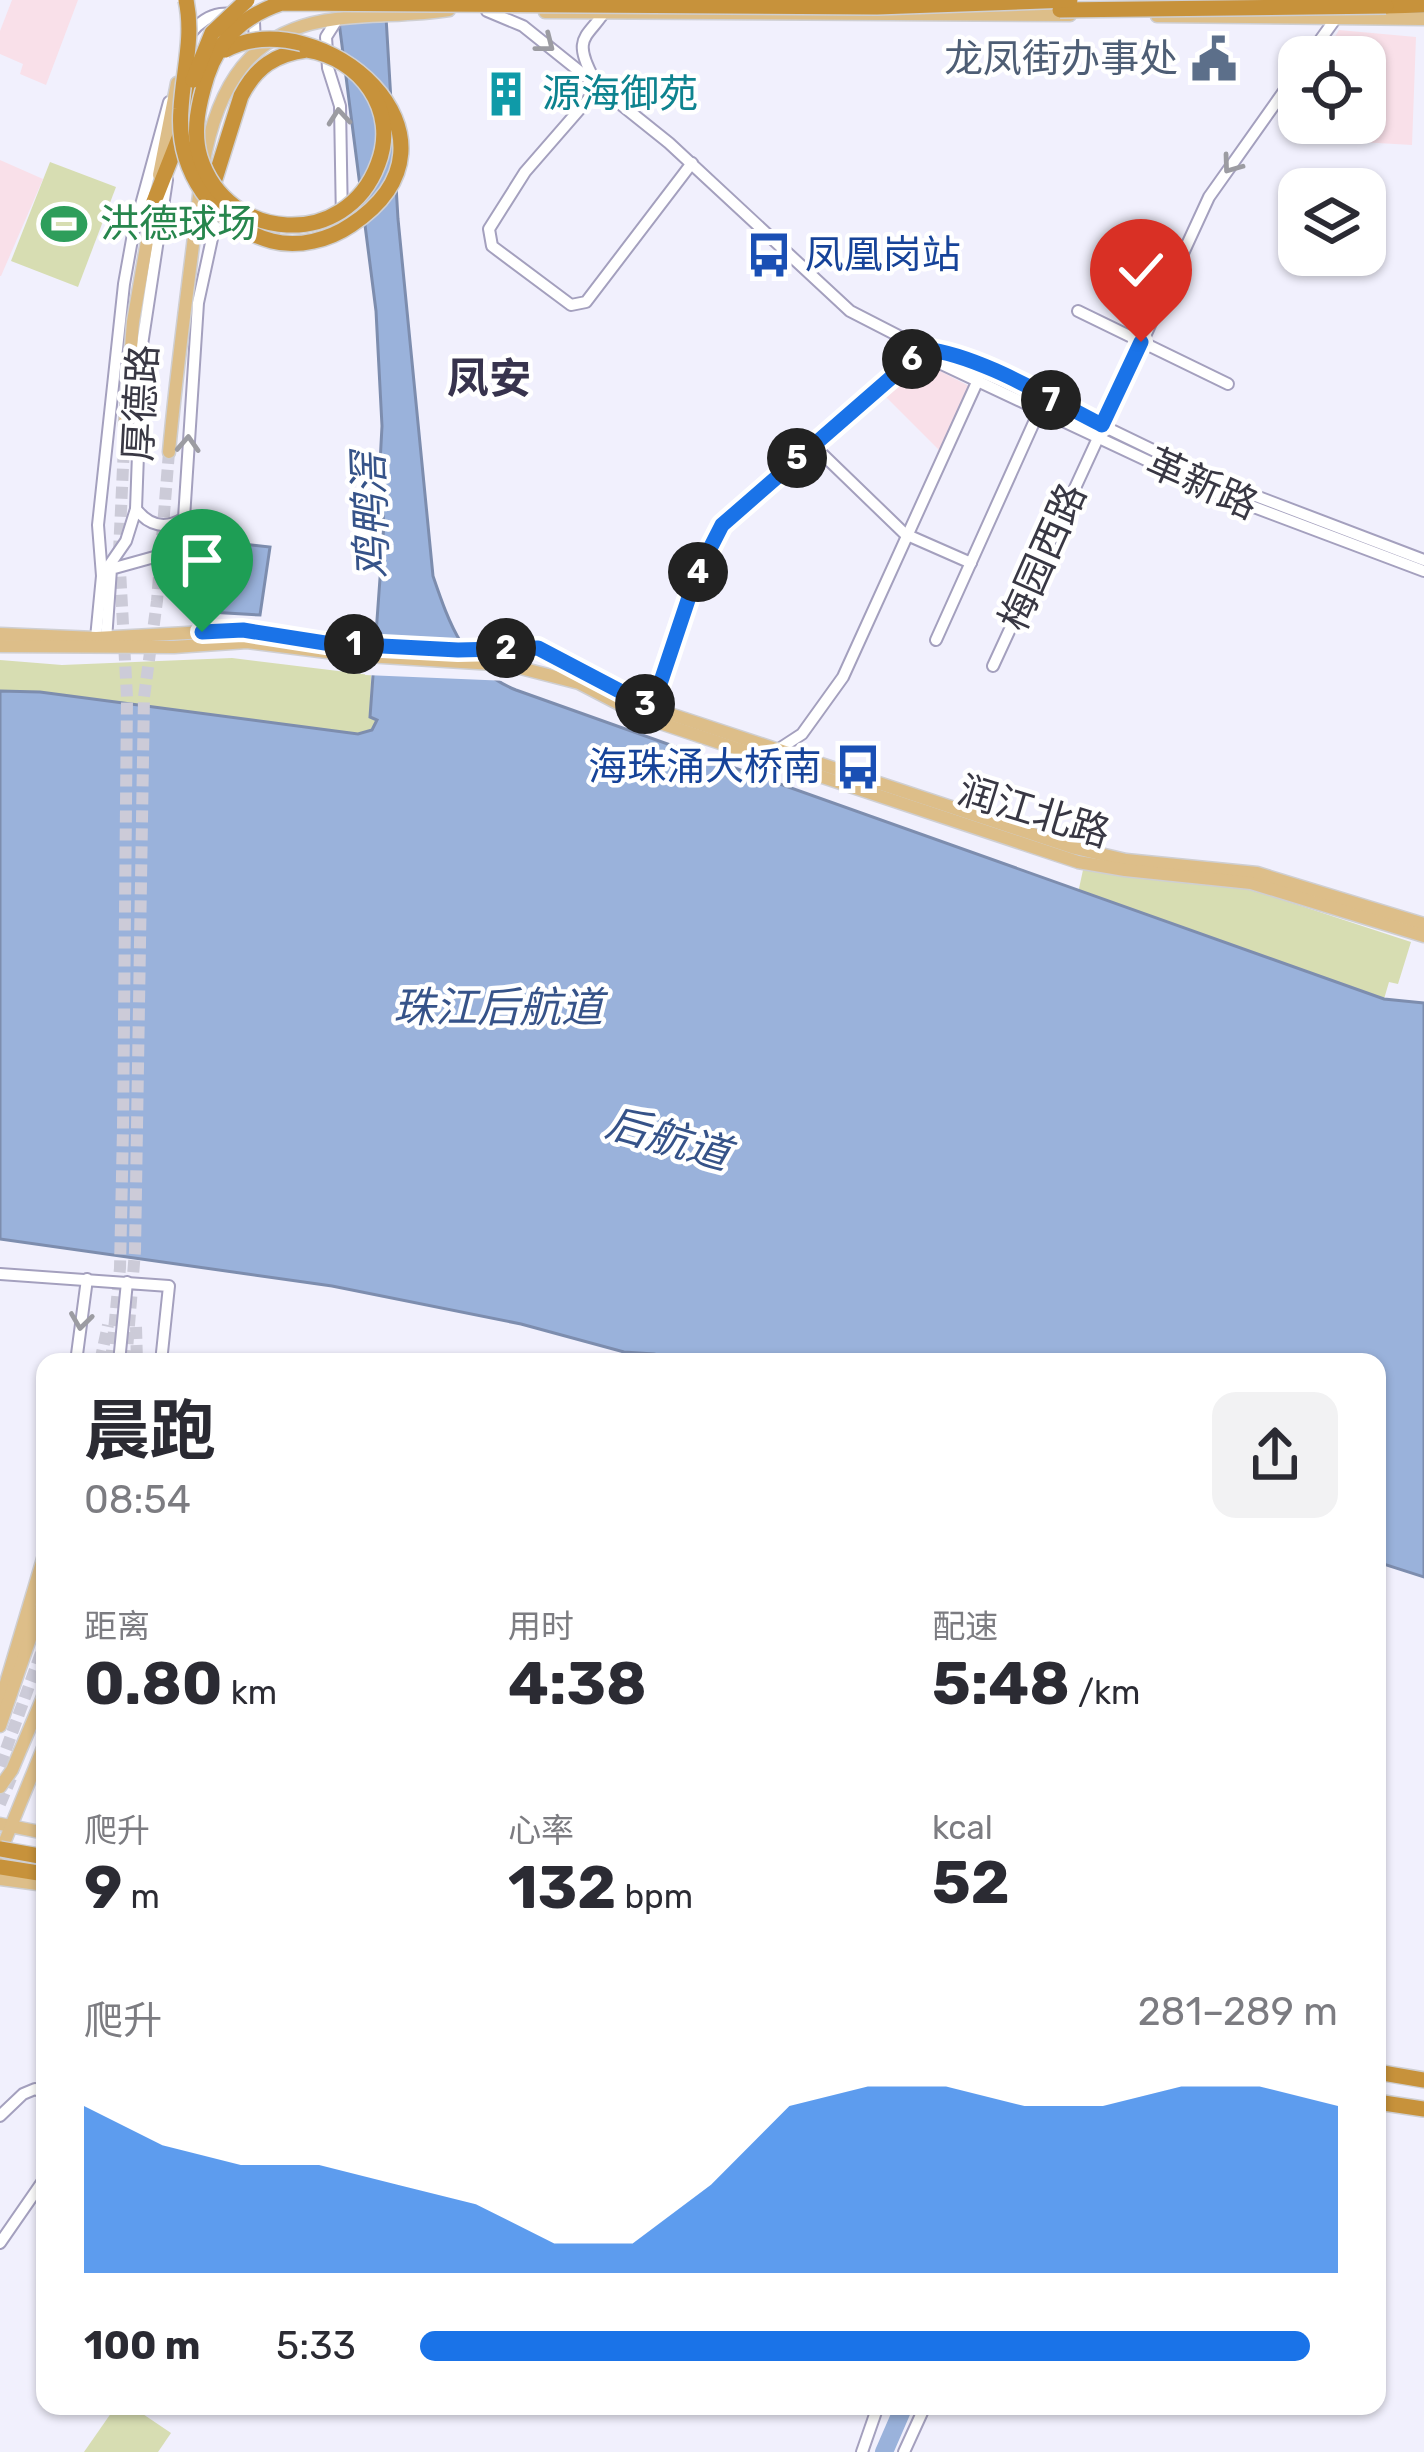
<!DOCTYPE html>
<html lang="zh">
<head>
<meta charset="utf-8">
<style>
	:root { --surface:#fff; --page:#f2f2f3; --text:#2b2b33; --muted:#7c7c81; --accent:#1a73e8 }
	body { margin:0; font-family:Rubik,"Noto Sans SC",sans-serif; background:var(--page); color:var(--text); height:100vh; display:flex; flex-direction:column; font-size:45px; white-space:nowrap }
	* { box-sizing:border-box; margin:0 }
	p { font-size:39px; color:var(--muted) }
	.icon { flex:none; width:66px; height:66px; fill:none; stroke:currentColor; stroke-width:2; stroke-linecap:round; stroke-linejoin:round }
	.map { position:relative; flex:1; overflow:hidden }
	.drawer { position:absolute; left:36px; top:1353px; width:1350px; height:1062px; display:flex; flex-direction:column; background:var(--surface); border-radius:24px; box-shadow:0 3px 9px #0004 }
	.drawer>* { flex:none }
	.tools { position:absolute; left:1278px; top:36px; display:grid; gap:24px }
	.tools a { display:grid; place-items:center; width:108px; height:108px; border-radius:24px; background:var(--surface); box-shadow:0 3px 9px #0004; font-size:60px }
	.pin { position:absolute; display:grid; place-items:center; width:102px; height:102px; color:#fff; margin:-123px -51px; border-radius:50% 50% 50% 0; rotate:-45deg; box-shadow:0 0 12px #0007 }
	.pin .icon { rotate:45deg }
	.km { position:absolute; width:60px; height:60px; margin:-30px; border-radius:50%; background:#222; color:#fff; font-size:33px; line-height:60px; text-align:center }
	.round { display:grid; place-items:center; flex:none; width:126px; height:126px; border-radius:24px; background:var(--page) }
	.head { display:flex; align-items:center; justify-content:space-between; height:204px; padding:0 48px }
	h1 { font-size:66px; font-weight:700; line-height:90px }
	.metrics { display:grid; grid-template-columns:repeat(3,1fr); gap:18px; height:204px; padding:12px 48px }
	.metrics div { display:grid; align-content:center }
	.metrics b { font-size:60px; font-weight:700 }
	.metrics small { font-size:33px; font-weight:400 }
	.metrics p { font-size:33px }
	.chart { height:336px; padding:24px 48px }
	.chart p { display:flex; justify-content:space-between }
	.chart svg { width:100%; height:216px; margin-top:12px; fill:var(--accent); opacity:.7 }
	ul { padding:0 48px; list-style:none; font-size:39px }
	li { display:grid; grid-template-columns:192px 144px 1fr; align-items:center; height:90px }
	li i { height:30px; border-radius:15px; background:var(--accent) }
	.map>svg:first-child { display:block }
</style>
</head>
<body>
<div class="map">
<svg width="1424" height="2452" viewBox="0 0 1424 2452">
	<rect width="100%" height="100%" fill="#f1f0fd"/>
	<!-- education -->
	<g fill="#f9e0e9">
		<path d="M 12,0 L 78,0 L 46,85 L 20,74 L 23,64 L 0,54 L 0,31 Z"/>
		<path d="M 1339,30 L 1416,37 L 1412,145 L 1325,140 L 1284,115 L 1299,92 L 1299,123 L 1365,123 L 1365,57 L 1322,57 Z"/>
		<path d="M 0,160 L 43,179 L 1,276 L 0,276 Z"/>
		<path d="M 917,359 L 971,387 L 940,451 L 886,397 Z"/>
	</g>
	<!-- green -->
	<g fill="#d7ddb2">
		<path d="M 50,162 L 116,187 L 78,287 L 11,261 Z"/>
		<path d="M 232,658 L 371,675 L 370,717 L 377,719 L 372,731 L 359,734 L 40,692 L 0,691 L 0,660 L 62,665 Z"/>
		<path d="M 1083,870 L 1246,888 L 1411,942 L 1398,984 L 1389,982 L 1384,999 L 1078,893 Z"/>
		<path d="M 116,2406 L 131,2406 L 171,2433 L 158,2452 L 84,2452 Z"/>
	</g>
	<!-- water -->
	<g fill="#9ab2db" stroke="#7d8dae" stroke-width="3">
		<path d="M 342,0 L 385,0 L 398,219 L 433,576 C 449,623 465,670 516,690 L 1384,999 L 1424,1003 L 1424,1577 L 1377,1562 L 1377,1362 L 685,1362 L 654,1354 L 624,1352 L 521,1324 L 332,1286 L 0,1239 L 0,691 L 40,692 L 358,734 L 372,730 L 377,720 L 370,717 L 384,523 L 379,482 L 382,426 L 376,311 L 339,22 Z"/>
		<path d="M 217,541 L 270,547 L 260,615 L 210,612 Z"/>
	</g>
	<!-- pier -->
	<path fill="#f1f0fd" d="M 369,634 L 464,639 L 509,681 L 365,675 Z"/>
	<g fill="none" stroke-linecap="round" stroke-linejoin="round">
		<!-- river -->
		<path stroke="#9ab2db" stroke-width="18" d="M 884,2452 L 904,2406"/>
		<!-- major-tunnel -->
		<g stroke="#cccbd8" stroke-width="12" stroke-dasharray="12 6" stroke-linecap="butt">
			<path d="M 136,1327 L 137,1362"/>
			<path d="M 100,1362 L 108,1325"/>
			<path d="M 111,1362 L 120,1268 L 123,1129 L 127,697 L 119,552 L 125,425"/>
			<path d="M 126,1362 L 135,1251 L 144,697 L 157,601 L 169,452"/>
			<path d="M 0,1766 L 45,1642"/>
			<path d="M 0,1804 L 11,1778"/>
		</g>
		<!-- minor casing -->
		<g stroke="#a4a0be" stroke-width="14">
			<g id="minor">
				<path d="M 487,11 L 523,26 L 669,143 L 850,311 L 924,349 L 935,361 L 1214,492 L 1424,571"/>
				<path d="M 191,33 C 208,11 231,8 254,22 L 255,44"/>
				<path d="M 1308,57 L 1336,18"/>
				<path d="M 594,79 C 570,35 589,38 607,8"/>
				<path d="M 599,87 L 525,172 L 489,229 L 492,246 L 571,305 L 586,302 L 692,163"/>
				<path d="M 167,180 L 142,345 L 136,509 C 149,526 166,530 184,518 L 198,303 L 216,220 L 230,220"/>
				<path d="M 284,231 L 319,231 L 342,222 L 340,106 L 328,68 L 326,37 L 338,18"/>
				<path d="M 1078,311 L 1228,384"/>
				<path d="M 924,349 L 943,351 L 977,365 L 1219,482 L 1424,560"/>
				<path d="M 813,445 L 905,534 L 971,563"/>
				<path d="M 106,570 L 126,541 L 136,509"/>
				<path d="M 106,640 L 111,569 L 165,554 L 183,519"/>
				<path d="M 936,640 L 1040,409"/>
				<path d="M 100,645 L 96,638 L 102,576 L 98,525 L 124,284 L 133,234 L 169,102"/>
				<path d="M 993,666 L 1209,197 L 1299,70"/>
				<path d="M 650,714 L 696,576 L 722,525 L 924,349"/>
				<path d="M 779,749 L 802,734 L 843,677 L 978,380"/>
				<path d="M 0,1274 L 169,1286 L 161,1362"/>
				<path d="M 76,1362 L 87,1279"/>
				<path d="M 119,1362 L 127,1282"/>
				<path d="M 0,2116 L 23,2094 L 35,2089 L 45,2093"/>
				<path d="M 0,2243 L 45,2178"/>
				<path d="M 862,2452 L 878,2406"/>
				<path d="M 904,2452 L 925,2406"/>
			</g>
		</g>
		<!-- major casing -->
		<g stroke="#cfcfd2" stroke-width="15">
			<g id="major">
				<path d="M 545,12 L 1070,15"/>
				<path d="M 1157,16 L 1424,19"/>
				<path d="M 203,166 C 217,87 249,29 336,19 C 374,14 411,16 449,10"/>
				<path d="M 159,175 L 177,83"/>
				<path d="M 125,425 L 133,322 L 155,195"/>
				<path d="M 169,452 C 177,363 190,275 200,186"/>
				<path d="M 0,634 L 96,638 L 243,630 L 325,643 L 457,650 L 538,648 L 652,708 L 1075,848 L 1126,860 L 1257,873 L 1424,924"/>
				<path d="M 0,646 L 174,647 L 247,642 L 351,655 L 509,665 L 579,683 L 648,719 L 1078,862 L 1125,870 L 1251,883 L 1424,936"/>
				<path d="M 0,1703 L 45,1552"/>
				<path d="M 0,1726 L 45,1595"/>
				<path d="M 0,1787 L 12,1770 L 45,1692"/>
				<path d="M 0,1824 L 45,1833"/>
				<path d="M 0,1853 L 45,1743"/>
				<path d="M 0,1879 L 45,1885"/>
			</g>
		</g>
		<!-- highway casing -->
		<g stroke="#cfcfd2" stroke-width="18">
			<g id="highway">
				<path d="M 1386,6 L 1424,5"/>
				<path d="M 153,204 L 198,90"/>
				<path d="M 198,233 L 241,96 C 256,67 275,54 307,50"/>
				<path d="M 0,1867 L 45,1874"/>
				<path d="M 1377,2072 L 1424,2080"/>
				<path d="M 1377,2102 L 1424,2109"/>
			</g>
		</g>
		<!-- minor -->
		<use href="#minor" stroke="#fff" stroke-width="10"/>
		<!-- major -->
		<use href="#major" stroke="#ddbe89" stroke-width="12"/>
		<!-- highway -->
		<use href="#highway" stroke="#c7923b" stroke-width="15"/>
		<!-- highway-bridge casing -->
		<g stroke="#cfcfd2" stroke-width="18" stroke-linecap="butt">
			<g id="highway-bridge">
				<path d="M 186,0 C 194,37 183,72 181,109 C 176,170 213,225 272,241 C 298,248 329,240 351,225 C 484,137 320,0 225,50"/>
				<path d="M 1060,10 L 1386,6"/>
				<path d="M 307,50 C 360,58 399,110 378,164 C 346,250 227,243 200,157 C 192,130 199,102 207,76 C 220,38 243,16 282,3 L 877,7 L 1070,0"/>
				<path d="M 193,80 L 212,33 L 247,0"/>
				<path d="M 0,1849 L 45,1857"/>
			</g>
		</g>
		<!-- highway-bridge -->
		<use href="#highway-bridge" stroke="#c7923b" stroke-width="15"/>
	</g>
	<!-- one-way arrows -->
	<defs><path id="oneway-chevron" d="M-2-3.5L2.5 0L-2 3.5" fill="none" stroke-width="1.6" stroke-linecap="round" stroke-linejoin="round" transform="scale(3)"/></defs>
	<g stroke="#9c9ca2">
		<use href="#oneway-chevron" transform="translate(546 44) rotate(38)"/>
		<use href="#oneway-chevron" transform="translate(339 117) rotate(-95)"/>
		<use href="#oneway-chevron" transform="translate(1231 165) rotate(126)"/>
		<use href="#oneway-chevron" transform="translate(188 444) rotate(-87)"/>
		<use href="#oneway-chevron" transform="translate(81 1321) rotate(98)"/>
	</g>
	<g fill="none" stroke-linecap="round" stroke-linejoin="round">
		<!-- route casing -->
		<g stroke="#fff" stroke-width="24">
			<path id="route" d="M 202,632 L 243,630 L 325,643 L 458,650 L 538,648 L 652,708 L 696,576 L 722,525 L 924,349 C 980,355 1050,399 1102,425 L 1141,342"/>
		</g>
		<!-- route -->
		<use href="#route" stroke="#1a73e8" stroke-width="15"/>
	</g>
	<!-- icons -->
	<defs>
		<g id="civic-bare" transform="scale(3.6)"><path d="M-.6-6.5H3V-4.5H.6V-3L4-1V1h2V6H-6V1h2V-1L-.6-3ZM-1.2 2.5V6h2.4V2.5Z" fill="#5c6f8a" stroke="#fff" stroke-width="2.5" paint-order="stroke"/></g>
		<g id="building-bare" transform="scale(3.6)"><path d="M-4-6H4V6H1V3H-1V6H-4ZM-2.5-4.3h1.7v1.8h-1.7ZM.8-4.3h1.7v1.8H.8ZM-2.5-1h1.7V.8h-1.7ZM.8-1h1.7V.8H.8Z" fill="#0f9aa8" stroke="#fff" stroke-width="2.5" paint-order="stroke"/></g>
		<g id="stadium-bare" transform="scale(3.6)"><path d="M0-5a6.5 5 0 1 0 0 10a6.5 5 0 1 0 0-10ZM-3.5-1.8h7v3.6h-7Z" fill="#2e9e5b" stroke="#fff" stroke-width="2.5" paint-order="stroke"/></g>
		<g id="bus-bare" transform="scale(3.6)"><path d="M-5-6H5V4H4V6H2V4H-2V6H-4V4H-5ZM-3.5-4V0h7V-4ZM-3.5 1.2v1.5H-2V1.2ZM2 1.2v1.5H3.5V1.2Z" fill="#1a4fb4" stroke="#fff" stroke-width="2.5" paint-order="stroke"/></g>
	</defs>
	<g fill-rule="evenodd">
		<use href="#civic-bare" x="1214" y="59"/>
		<use href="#building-bare" x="506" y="94"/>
		<use href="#stadium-bare" x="64" y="224"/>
		<use href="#bus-bare" x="769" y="255"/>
		<use href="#bus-bare" x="858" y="767"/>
	</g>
	<g text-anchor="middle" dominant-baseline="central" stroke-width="9" stroke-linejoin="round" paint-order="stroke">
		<!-- service labels -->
		<g font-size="39" fill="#4e5e75" stroke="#fff" text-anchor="end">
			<text x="1178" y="59">龙凤街办事处</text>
		</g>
		<!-- culture labels -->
		<g font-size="39" fill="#0d838f" stroke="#fff" text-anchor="start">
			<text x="542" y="94">源海御苑</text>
		</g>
		<!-- leisure labels -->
		<g font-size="39" fill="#27864d" stroke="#fff" text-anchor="start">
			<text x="100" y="224">洪德球场</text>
		</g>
		<!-- transit labels -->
		<g font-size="39" fill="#164399" stroke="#fff" text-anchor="start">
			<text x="805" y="255">凤凰岗站</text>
			<text x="822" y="767" text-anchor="end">海珠涌大桥南</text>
		</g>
		<!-- street labels -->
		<g font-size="39" fill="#393844" stroke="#fff">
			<text transform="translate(141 403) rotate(-87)">厚德路</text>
			<text transform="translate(1202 484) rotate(24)">革新路</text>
			<text transform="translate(1043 557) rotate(-66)">梅园西路</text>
			<text transform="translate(1034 812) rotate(17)">润江北路</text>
		</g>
		<!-- neighbourhood labels -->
		<g font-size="42" font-weight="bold" fill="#37334d" stroke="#fff">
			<text x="489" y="379">凤安</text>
		</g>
		<!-- water labels -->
		<g font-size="42" font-style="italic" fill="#365389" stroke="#fff">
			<text transform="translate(371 516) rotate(-92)">鸡鸭滘</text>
			<text x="498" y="1008">珠江后航道</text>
			<text transform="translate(668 1139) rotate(16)">后航道</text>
		</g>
	</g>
</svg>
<div class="tools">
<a><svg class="icon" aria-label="locate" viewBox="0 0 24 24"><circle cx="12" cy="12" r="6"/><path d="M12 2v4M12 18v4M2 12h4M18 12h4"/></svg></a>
<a><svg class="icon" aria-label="layers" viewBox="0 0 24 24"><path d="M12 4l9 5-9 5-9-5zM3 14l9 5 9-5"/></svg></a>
</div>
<div class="pin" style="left:202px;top:632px;background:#1e9e55"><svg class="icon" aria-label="arrive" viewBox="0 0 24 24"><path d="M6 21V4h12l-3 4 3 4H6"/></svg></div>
<div class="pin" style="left:1141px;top:342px;background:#d93025"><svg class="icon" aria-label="check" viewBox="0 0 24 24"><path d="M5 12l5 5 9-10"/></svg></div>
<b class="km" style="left:354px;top:644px">1</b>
<b class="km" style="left:506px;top:648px">2</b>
<b class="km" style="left:645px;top:704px">3</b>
<b class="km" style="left:698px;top:572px">4</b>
<b class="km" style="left:797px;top:458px">5</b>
<b class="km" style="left:912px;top:359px">6</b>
<b class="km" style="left:1051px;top:400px">7</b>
<section class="drawer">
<div class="head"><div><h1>晨跑</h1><p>08:54</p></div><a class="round"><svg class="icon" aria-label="share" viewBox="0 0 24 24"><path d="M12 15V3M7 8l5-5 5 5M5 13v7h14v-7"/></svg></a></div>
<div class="metrics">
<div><p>距离</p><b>0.80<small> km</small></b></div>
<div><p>用时</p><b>4:38</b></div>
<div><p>配速</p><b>5:48<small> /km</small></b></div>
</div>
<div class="metrics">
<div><p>爬升</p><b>9<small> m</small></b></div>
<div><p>心率</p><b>132<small> bpm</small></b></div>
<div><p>kcal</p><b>52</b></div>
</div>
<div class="chart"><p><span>爬升</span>281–289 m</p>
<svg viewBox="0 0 160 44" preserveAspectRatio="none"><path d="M0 44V10L10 18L20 22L30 22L40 26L50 30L60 38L70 38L80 26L90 10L100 6L110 6L120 10L130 10L140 6L150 6L160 10V44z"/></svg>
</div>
<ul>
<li><b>100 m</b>5:33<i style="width:97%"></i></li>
</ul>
</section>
</div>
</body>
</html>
